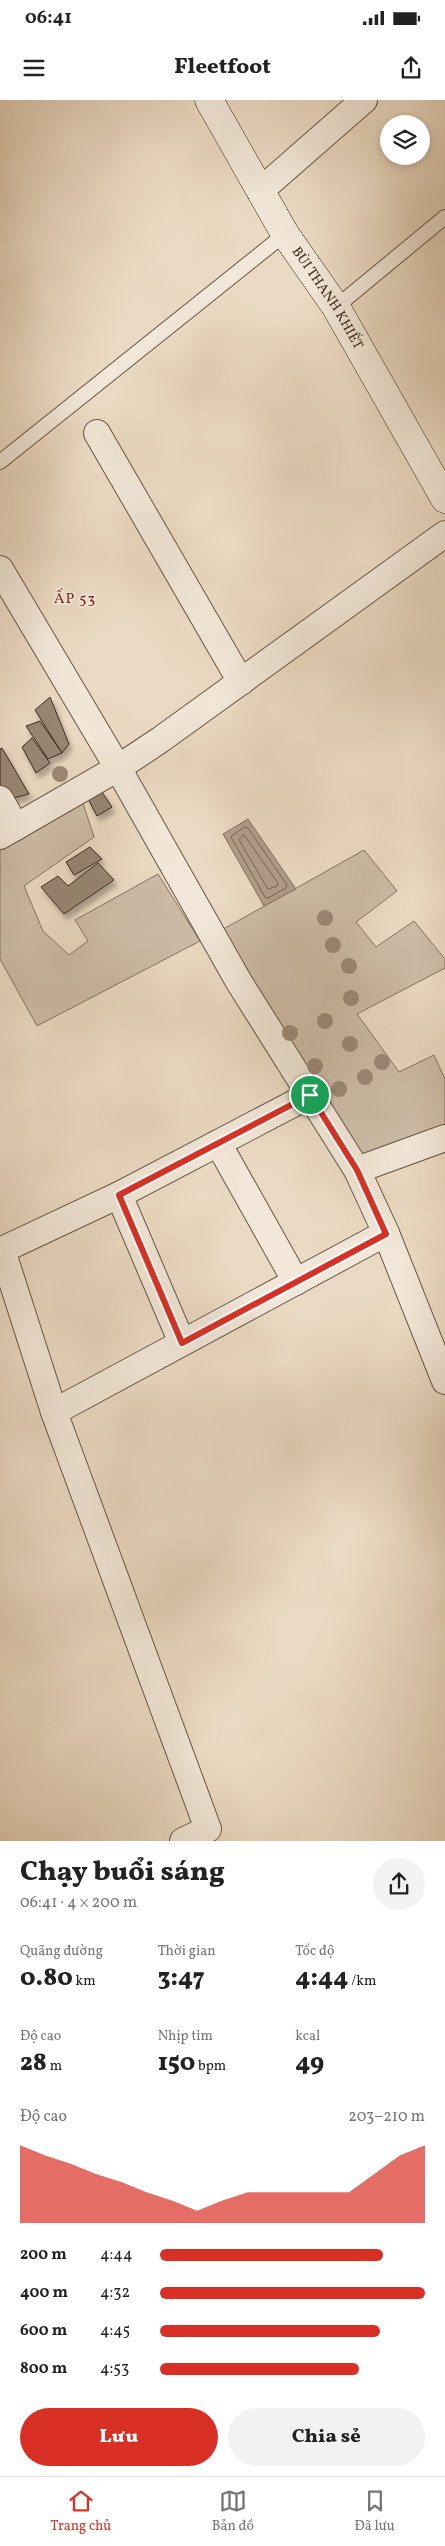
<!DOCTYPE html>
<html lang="vi">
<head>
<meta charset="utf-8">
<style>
	:root { --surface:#fff; --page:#f2f2f2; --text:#222; --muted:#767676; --line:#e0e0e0; --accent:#d93025 }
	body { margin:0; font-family:Vollkorn,serif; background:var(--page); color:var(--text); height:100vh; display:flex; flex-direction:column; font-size:19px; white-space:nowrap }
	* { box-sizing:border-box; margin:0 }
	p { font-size:16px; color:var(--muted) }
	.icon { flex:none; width:28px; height:28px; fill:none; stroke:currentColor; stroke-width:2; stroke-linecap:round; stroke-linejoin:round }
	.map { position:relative; height:1741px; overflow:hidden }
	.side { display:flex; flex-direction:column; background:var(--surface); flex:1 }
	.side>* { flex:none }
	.controls { position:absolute; left:380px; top:15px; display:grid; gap:10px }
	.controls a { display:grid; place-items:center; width:50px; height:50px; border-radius:50%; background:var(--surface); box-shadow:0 2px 8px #0003; font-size:25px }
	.pin { position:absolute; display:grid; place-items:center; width:42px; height:42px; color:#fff; margin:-21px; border:2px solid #fff; border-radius:50%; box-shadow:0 1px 5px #0007 }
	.round { display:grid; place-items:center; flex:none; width:52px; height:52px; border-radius:26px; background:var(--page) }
	.overview { display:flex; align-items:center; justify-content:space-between; height:85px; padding:0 20px }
	h1 { font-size:28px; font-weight:800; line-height:38px }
	.figures { display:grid; grid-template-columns:repeat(3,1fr); gap:8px; height:85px; padding:5px 20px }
	.figures div { display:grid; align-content:center }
	.figures b { font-size:25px; font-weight:800 }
	.figures small { font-size:14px; font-weight:400 }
	.figures p { font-size:14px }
	.chart { height:140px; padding:10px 20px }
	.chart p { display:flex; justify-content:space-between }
	.chart svg { width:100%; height:90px; margin-top:5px; fill:var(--accent); opacity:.7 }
	.primary-button { display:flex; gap:10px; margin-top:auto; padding:10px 20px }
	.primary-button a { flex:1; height:58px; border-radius:30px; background:var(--accent); color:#fff; font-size:20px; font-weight:800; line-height:58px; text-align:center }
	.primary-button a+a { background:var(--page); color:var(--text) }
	ul { padding:0 20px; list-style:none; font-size:16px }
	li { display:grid; grid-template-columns:80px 60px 1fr; align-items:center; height:38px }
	li i { height:12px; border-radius:6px; background:var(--accent) }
	.status { display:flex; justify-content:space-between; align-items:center; height:35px; padding:0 25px; background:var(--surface); direction:ltr }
	.status svg { height:14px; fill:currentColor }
	header { display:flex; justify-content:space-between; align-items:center; height:65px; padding:0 20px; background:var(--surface); font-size:22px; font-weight:800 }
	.tabs { display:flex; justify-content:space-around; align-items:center; height:70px; border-top:1px solid var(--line); background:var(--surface); font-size:14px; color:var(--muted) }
	.tabs a { display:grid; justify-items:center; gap:2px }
	.tabs .on { color:var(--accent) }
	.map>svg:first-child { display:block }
</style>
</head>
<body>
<div class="status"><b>06:41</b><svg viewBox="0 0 49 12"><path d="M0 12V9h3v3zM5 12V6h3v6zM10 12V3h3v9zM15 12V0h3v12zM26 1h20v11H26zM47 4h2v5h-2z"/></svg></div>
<header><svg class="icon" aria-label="menu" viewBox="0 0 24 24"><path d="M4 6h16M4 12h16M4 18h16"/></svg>Fleetfoot<svg class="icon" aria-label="share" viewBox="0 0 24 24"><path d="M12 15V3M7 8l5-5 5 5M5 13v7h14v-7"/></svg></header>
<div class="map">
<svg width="445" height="1741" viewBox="0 0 445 1741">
	<defs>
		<filter id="shadow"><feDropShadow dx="3" dy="5.5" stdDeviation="2.5" flood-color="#0004"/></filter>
	</defs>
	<rect width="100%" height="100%" fill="#ebdac3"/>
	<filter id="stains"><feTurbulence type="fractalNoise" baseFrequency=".004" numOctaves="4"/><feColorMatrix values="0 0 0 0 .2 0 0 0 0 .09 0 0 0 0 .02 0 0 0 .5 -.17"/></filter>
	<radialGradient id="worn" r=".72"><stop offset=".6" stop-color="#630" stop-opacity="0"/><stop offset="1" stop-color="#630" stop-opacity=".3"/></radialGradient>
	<!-- green -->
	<g fill="#cdbca7" stroke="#847362">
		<path d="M 79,691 L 94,737 L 24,786 L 43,831 L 69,855 L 88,841 L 75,820 L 158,774 L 200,841 L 37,926 L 0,859 L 0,738 Z"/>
		<path d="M 364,750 L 397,791 L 356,822 L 376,847 L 414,821 L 445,859 L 445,868 L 357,914 L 399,972 L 434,955 L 445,979 L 445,1024 L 357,1056 L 220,831 Z"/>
	</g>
	<!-- water -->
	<path fill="#b09e8b" stroke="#82705f" d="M 248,719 L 296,789 L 264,806 L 223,734 Z"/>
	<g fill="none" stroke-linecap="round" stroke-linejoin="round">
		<!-- shore -->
		<g stroke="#766454" stroke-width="1">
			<path d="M 245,727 L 248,728 L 287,785 L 286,788 L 268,798 L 265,797 L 231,737 Z"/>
			<path d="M 244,735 L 278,783 L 277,786 L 268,789 L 239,740 Z"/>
		</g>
	</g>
	<!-- building -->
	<g fill="#978673" stroke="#3c2a1d" filter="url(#shadow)">
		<path d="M 50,597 L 69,644 L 62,653 L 35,610 Z"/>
		<path d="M 40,621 L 62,653 L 48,659 L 26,626 Z"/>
		<path d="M 32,638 L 50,663 L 36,673 L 22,647 Z"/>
		<path d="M 2,648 L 29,694 L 6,700 L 0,691 L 0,649 Z"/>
		<path d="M 102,692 L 112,707 L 97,716 L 88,699 Z"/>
		<path d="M 90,747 L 102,759 L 74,775 L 66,762 Z"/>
		<path d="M 98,763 L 114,780 L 64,814 L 41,787 L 58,776 L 68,786 Z"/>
	</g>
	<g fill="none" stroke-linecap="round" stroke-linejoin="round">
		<!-- lane casing -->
		<g stroke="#685646" stroke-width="16">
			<g id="lane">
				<path d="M 336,207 L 445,117"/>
				<path d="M 0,362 L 285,134"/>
			</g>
		</g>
		<!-- street casing -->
		<g stroke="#685646" stroke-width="28">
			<g id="street">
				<path d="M 260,91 L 364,0"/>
				<path d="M 97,333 L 241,582"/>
				<path d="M 0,469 L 118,668 L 239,882 L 357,1070"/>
				<path d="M 0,699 L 16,727"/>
				<path d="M 0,736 L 118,668 L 160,640 L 445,434"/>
				<path d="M 218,1043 L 296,1182"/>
				<path d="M 119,1095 L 310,995"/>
				<path d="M 386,1133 L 445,1281"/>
				<path d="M 182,1243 L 119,1095 L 2,1150 L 54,1312 L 386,1133 L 357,1070 L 445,1038"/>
				<path d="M 54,1312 L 208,1729 L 183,1741"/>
			</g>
		</g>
		<!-- secondary casing -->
		<g stroke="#3c2a1d" stroke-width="29">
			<g id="secondary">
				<path id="s1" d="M 209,0 L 285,134 L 336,207 L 445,399"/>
			</g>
		</g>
		<!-- lane -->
		<use href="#lane" stroke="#f2e7d8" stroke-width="14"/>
		<!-- street -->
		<use href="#street" stroke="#f2e7d8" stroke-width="26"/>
		<!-- secondary -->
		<use href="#secondary" stroke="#f2e7d8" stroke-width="28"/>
	</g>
	<!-- trees -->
	<g fill="#9b8977">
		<circle cx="60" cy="674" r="8"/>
		<circle cx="325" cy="818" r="8"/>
		<circle cx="333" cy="845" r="8"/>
		<circle cx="349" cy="866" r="8"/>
		<circle cx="351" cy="898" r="8"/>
		<circle cx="325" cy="921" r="8"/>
		<circle cx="290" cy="933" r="8"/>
		<circle cx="350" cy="944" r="8"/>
		<circle cx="382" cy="962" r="8"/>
		<circle cx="315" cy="966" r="8"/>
		<circle cx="365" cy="977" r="8"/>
		<circle cx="339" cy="989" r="8"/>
	</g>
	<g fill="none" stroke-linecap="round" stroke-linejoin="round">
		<!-- route casing -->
		<g stroke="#fff" stroke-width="10">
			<path id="route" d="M 310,995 L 357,1070 L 386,1134 L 182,1243 L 119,1095 Z"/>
		</g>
		<!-- route -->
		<use href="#route" stroke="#d93025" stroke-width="6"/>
	</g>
	<g text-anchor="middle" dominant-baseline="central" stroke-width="4" stroke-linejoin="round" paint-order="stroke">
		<!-- street labels -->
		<g font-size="14" fill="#3c2a1d" stroke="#f2e7d8">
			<text stroke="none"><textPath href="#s1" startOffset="231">BÙI THANH KHIẾT</textPath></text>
		</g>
		<!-- neighbourhood labels -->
		<g font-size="15" letter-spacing="1" fill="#7a1f14" stroke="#f2e7d8">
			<text x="75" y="499">ẤP 53</text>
		</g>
	</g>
	<rect width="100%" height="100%" filter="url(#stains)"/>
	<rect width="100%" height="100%" fill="url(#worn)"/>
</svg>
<div class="controls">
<a><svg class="icon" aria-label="layers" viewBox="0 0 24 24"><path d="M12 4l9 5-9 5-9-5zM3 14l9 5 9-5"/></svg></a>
</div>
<div class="pin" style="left:310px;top:995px;background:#1e9e55"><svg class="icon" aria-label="arrive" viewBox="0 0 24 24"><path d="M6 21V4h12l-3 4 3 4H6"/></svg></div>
</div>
<section class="side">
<div class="overview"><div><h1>Chạy buổi sáng</h1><p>06:41 · 4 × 200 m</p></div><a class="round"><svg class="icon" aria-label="share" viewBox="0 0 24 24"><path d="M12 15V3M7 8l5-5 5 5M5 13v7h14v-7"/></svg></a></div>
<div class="figures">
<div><p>Quãng đường</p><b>0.80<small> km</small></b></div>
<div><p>Thời gian</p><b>3:47</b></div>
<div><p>Tốc độ</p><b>4:44<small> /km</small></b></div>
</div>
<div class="figures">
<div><p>Độ cao</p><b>28<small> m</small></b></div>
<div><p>Nhịp tim</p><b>150<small> bpm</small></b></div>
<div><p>kcal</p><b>49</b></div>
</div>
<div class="chart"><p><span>Độ cao</span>203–210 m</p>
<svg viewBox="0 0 160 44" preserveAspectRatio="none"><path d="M0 44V6L10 11L20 15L30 20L40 24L50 29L60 33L70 38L80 33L90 29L100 29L110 29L120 29L130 29L140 20L150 11L160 6V44z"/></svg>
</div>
<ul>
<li><b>200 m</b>4:44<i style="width:84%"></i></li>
<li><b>400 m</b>4:32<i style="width:100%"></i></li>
<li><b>600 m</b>4:45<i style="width:83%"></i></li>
<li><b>800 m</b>4:53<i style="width:75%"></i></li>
</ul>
<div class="primary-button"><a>Lưu</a><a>Chia sẻ</a></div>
</section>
<nav class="tabs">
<a class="on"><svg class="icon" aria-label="home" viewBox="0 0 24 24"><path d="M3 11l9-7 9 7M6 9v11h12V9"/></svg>Trang chủ</a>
<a><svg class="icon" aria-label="map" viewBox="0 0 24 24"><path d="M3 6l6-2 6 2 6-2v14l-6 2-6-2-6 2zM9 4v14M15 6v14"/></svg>Bản đồ</a>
<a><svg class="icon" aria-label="saved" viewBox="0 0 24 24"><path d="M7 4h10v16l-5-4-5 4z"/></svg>Đã lưu</a>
</nav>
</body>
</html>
